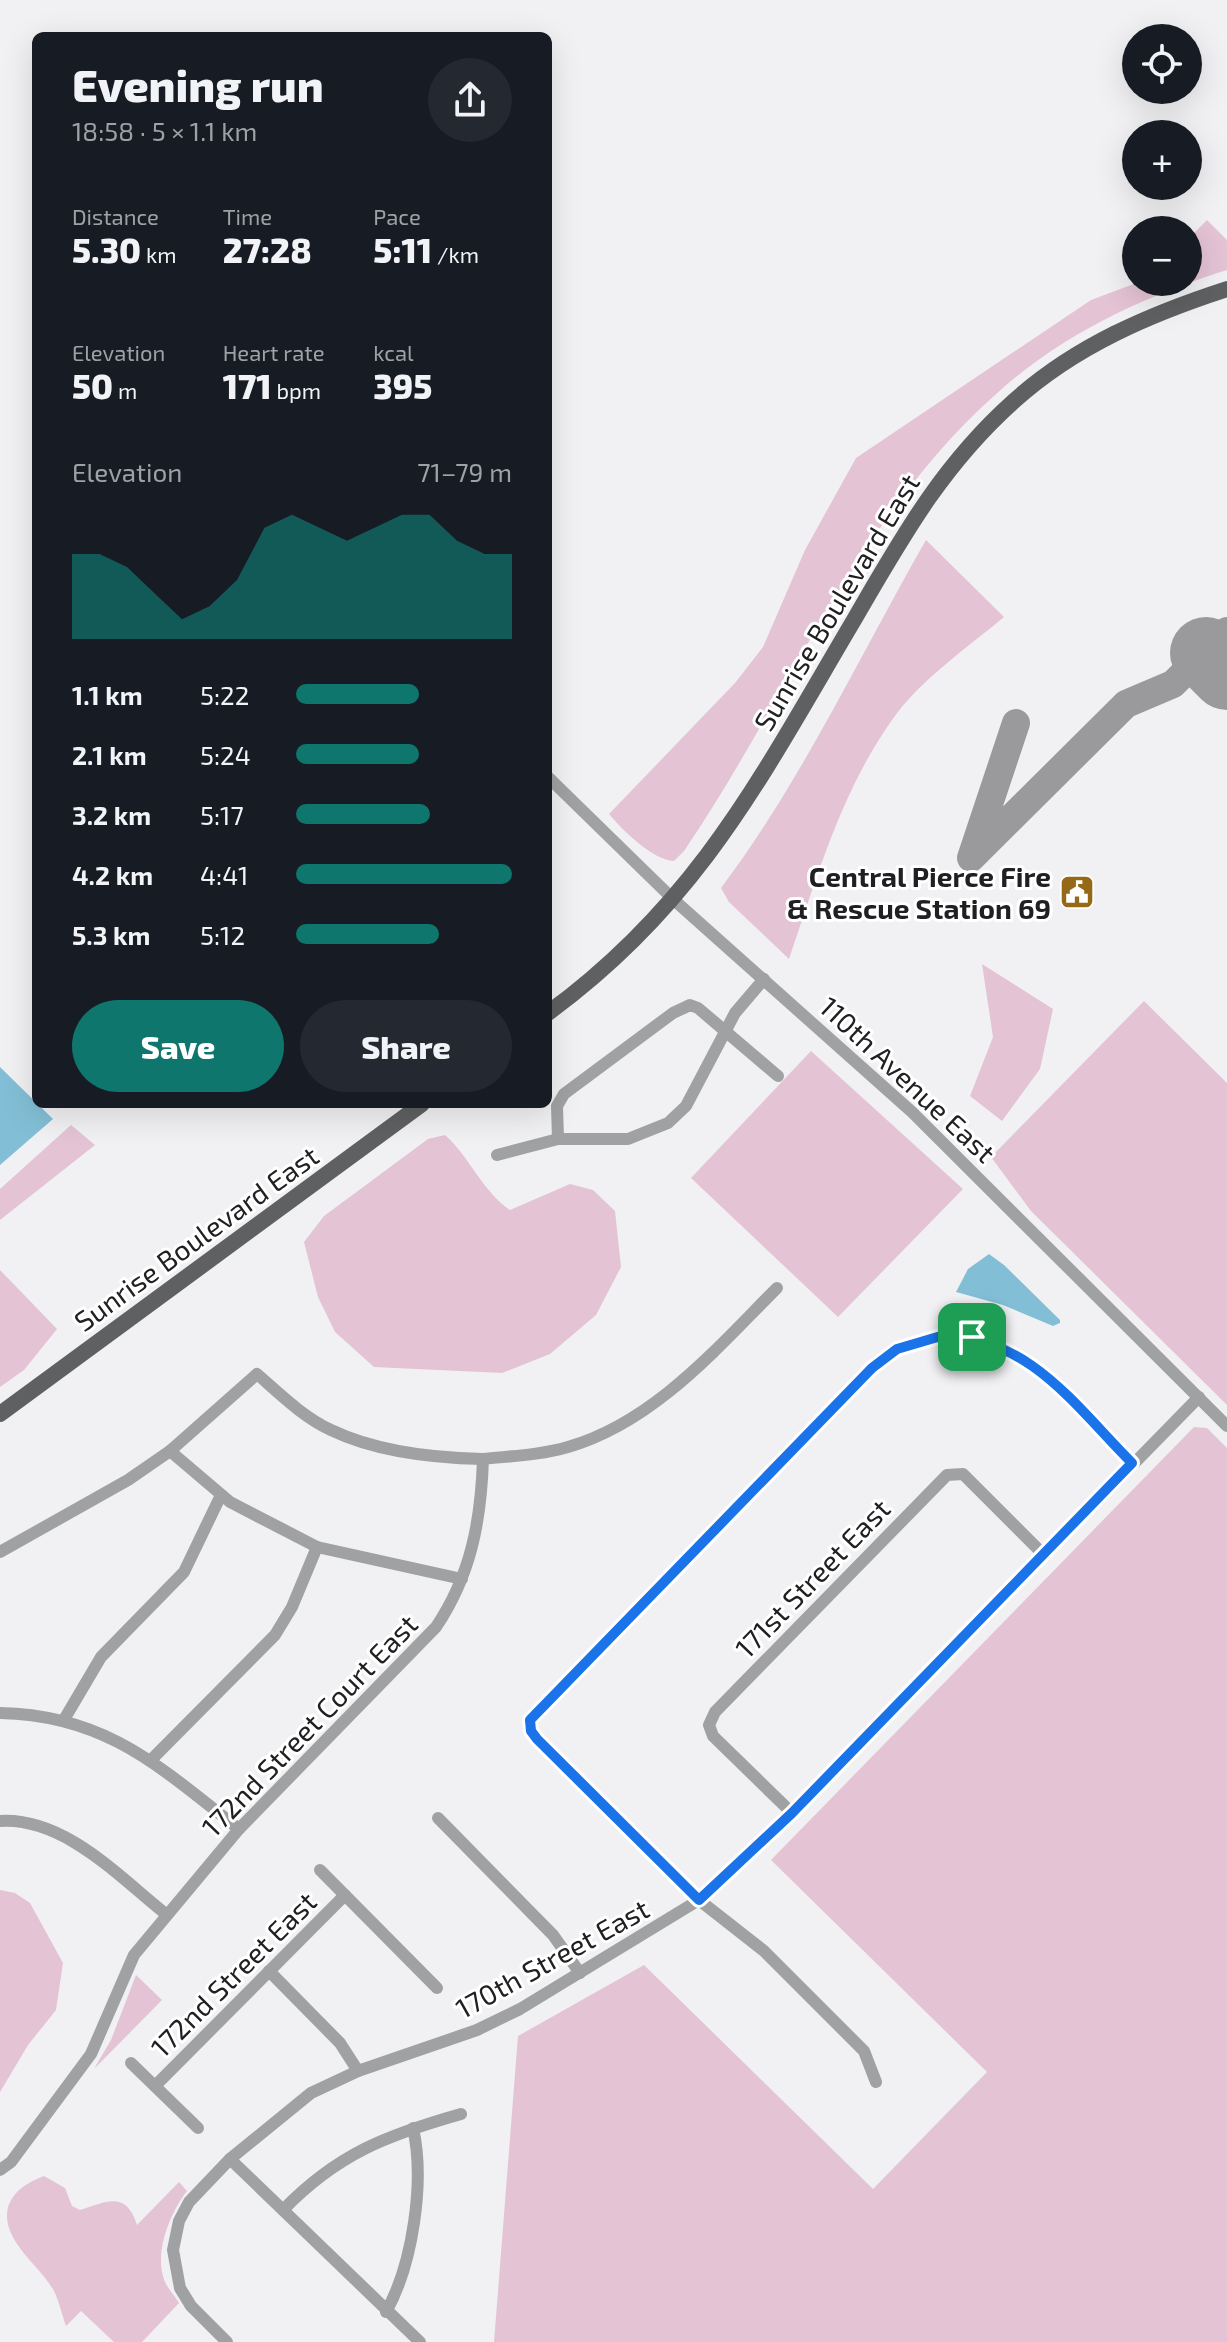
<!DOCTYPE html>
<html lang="en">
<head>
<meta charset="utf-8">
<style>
	:root { --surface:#171b24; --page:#242831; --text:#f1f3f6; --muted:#9ea1a6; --accent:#0f766e }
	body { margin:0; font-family:"Exo 2",sans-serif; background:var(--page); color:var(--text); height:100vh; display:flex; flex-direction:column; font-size:30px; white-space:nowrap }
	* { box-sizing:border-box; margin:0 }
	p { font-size:26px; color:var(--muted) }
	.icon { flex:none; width:44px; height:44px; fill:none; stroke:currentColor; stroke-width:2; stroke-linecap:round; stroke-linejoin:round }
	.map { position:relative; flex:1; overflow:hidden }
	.details { position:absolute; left:32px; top:32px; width:520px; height:1076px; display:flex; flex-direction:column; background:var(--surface); border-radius:12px; box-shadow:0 8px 32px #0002 }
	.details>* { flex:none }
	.tools { position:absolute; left:1122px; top:24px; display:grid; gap:16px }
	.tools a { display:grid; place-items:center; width:80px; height:80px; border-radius:50%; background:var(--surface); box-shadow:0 8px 32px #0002; font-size:40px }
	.pin { position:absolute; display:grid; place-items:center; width:68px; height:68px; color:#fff; margin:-34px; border-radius:16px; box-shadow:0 4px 12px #0006 }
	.round { display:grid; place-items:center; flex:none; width:84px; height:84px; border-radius:42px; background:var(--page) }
	.summary { display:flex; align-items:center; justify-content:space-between; height:136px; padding:0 40px }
	h1 { font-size:44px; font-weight:800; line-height:60px }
	.figures { display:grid; grid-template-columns:repeat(3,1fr); gap:12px; height:136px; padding:8px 40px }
	.figures div { display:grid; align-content:center }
	.figures b { font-size:34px; font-weight:800 }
	.figures small { font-size:22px; font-weight:400 }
	.figures p { font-size:22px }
	.chart { height:224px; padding:16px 40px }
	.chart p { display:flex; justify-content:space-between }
	.chart svg { width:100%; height:144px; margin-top:8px; fill:var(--accent); opacity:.7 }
	.button { display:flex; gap:16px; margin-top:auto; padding:16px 40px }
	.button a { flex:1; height:92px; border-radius:48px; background:var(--accent); color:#fff; font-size:32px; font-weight:800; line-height:92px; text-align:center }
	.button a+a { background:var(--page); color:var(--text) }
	ul { padding:0 40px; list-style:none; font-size:26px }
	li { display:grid; grid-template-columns:128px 96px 1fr; align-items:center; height:60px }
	li i { height:20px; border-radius:10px; background:var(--accent) }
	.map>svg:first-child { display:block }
</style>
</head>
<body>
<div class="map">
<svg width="1227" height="2342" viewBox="0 0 1227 2342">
	<rect width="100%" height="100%" fill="#f1f1f4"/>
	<!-- green -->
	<g fill="#e4c3d4">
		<path d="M 1207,220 L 1227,240 L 1227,270 C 1142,297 1060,335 994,396 C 855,520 787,700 684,851 L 674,861 C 653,860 623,831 609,814 L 735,683 L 763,647 L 805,550 L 856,458 L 1091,300 L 1139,282 L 1188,282 L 1188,239 Z"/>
		<path d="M 926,540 L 1004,617 C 966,649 921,679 892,720 C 841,792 817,877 789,959 L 729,902 L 721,888 C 802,780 859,657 926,540 Z"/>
		<path d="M 982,964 L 1053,1009 L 1040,1069 L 1002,1121 L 970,1096 L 993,1037 Z"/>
		<path d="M 1144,1001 L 1227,1083 L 1227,1405 L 1031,1211 L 991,1157 Z"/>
		<path d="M 811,1051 L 963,1189 L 838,1317 L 691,1178 Z"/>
		<path d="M 71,1125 L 95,1145 L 0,1220 L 0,1189 Z"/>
		<path d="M 445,1135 C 470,1157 482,1191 510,1210 L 570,1184 L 593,1190 L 615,1211 L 621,1267 L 596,1315 L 550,1354 L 502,1373 L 374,1367 L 335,1332 L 318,1297 L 304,1242 L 324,1216 L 428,1139 Z"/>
		<path d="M 0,1270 L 57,1329 L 24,1370 L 0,1387 Z"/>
		<path d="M 1194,1427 L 1207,1428 L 1227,1448 L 1227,2342 L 494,2342 L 518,2036 L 644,1965 L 873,2189 L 987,2072 L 771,1860 Z"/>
		<path d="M 0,1890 L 15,1893 L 30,1903 L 63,1963 L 56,2010 L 28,2045 L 0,2092 Z"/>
		<path d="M 136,1975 L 162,2000 L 94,2069 L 111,2040 Z"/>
		<path d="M 44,2176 L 65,2188 L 72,2206 L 80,2210 C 106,2202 126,2190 137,2225 L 179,2182 L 187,2191 C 170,2213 153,2254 165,2282 C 168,2289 175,2296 179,2303 L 142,2342 L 114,2342 L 81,2311 L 66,2326 C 62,2315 59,2301 54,2291 C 40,2265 0,2240 8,2207 C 15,2189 27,2183 44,2176 Z"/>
	</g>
	<!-- water -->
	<g fill="#82bfd6">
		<path d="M 0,1067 L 53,1119 L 0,1165 Z"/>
		<path d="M 989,1254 L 1004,1265 L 1060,1320 L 1060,1323 L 1053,1326 L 1003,1305 L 956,1292 L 968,1269 Z"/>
	</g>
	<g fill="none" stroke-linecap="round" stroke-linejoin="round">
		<!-- taxiway -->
		<path stroke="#9a9a9c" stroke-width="28" d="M 1016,723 L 971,858 L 1126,704 L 1173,684 L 1227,631"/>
		<!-- runway -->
		<path stroke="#9a9a9c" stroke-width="72" d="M 1206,653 L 1227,674"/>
		<!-- minor -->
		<g stroke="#a0a1a2" stroke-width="12">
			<path d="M 548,777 L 674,900 L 912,1112 L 1227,1426"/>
			<path d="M 558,1139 L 557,1106 L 564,1094 L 673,1013 L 690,1005 L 698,1008 L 778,1076"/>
			<path d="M 497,1155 L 558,1139 L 628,1139 L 668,1123 L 686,1106 L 735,1013 L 764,979"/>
			<path d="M 170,1451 L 230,1502 L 317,1547 L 462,1579"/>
			<path d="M 0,1552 L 128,1480 L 170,1451 L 257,1374 C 280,1394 303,1417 331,1430 C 377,1452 433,1458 483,1459"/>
			<path d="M 0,1713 C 106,1715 160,1767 239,1829"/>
			<path d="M 65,1718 L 101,1657 L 184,1572 L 221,1495"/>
			<path d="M 151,1760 L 275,1635 L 292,1607 L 317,1547"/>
			<path d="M 792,1813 L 713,1736 L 709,1725 L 715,1712 L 947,1475 L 963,1474 L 1043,1554"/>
			<path d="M 438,1818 L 553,1935 L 580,1973"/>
			<path d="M 0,1821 C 65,1817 120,1878 167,1915"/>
			<path d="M 320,1870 L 437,1988"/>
			<path d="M 269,1971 L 340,2043 L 358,2071"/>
			<path d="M 131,2063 L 198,2128"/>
			<path d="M 876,2082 L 864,2051 L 764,1951 L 699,1900 L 537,1739 L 531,1731 L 530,1720 L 872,1368 C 980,1280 1060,1391 1132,1463"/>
			<path d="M 155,2086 L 345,1895"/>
			<path d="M 230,2159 L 420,2342"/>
			<path d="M 0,2170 L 11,2162 L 91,2054 L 134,1955 L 239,1829 L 436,1627 C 471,1575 481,1521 483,1459 C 511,1456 541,1455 568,1447 C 654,1422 717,1348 777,1288"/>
			<path d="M 283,2210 C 337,2154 387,2135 461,2114"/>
			<path d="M 386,2312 C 413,2264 425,2181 413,2128"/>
			<path d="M 227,2342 L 191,2306 L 180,2288 L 173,2250 L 179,2221 L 189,2202 L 230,2159 L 311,2093 L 358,2071 L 477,2030 L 520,2009 L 699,1900 L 792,1813 L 1199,1397"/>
		</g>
		<!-- major -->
		<g stroke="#5e6062" stroke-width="16">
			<path d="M 548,1013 C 697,904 760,779 851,625 C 900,541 940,467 1014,401 C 1075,346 1150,314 1227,289"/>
			<path d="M 0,1414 L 422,1104"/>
		</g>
	</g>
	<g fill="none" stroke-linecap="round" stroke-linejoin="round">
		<!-- route casing -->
		<g stroke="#fff" stroke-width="16">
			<path id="route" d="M 941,1336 C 1029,1336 1075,1406 1132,1463 L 792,1813 L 699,1900 L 537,1739 L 531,1731 L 530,1720 L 872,1368 L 897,1349 Z"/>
		</g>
		<!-- route -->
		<use href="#route" stroke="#1a73e8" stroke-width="10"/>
	</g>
	<!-- icons -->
	<defs>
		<g id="civic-square" transform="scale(1.8)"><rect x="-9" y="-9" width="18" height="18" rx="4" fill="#956915" stroke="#fff"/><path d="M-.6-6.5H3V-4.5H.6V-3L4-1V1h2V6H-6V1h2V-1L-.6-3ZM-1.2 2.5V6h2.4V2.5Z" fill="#fff"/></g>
	</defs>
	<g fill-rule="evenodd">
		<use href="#civic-square" x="1077" y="892"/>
	</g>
	<g text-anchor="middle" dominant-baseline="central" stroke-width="6" stroke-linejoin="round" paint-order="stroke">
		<!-- street labels -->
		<g font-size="28" fill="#202022" stroke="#fff">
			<text transform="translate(836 602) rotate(-59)">Sunrise Boulevard East</text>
			<text transform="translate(908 1079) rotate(43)">110th Avenue East</text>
			<text transform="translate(196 1238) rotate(-36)">Sunrise Boulevard East</text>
			<text transform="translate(812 1578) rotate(-46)">171st Street East</text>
			<text transform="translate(309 1725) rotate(-46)">172nd Street Court East</text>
			<text transform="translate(552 1958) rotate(-29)">170th Street East</text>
			<text transform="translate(233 1974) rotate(-45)">172nd Street East</text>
		</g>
		<!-- poi labels -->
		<g font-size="28" font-weight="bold" fill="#202022" stroke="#fff" text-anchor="end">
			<text x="1051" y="876">Central Pierce Fire<tspan x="1051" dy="32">&amp; Rescue Station 69</tspan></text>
		</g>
	</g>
</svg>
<div class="tools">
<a><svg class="icon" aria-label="locate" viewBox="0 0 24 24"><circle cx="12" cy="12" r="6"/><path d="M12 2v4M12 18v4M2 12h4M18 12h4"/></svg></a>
<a>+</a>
<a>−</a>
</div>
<div class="pin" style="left:972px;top:1337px;background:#1e9e55"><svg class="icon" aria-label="arrive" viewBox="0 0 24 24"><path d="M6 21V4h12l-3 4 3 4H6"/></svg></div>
<section class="details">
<div class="summary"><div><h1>Evening run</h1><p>18:58 · 5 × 1.1 km</p></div><a class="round"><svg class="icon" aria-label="share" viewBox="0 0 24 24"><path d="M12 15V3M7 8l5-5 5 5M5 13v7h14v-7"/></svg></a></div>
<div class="figures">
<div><p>Distance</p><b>5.30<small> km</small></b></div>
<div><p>Time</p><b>27:28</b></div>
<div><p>Pace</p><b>5:11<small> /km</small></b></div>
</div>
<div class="figures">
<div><p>Elevation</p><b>50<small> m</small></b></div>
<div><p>Heart rate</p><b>171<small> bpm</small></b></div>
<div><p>kcal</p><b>395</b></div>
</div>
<div class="chart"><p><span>Elevation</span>71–79 m</p>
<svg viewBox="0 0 160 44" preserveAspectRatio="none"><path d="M0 44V18L10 18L20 22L30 30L40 38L50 34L60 26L70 10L80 6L90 10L100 14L110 10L120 6L130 6L140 14L150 18L160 18V44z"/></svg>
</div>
<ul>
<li><b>1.1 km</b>5:22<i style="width:57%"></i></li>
<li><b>2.1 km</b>5:24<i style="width:57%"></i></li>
<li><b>3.2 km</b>5:17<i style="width:62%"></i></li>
<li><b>4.2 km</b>4:41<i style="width:100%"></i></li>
<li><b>5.3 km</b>5:12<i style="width:66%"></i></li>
</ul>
<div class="button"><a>Save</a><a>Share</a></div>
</section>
</div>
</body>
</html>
